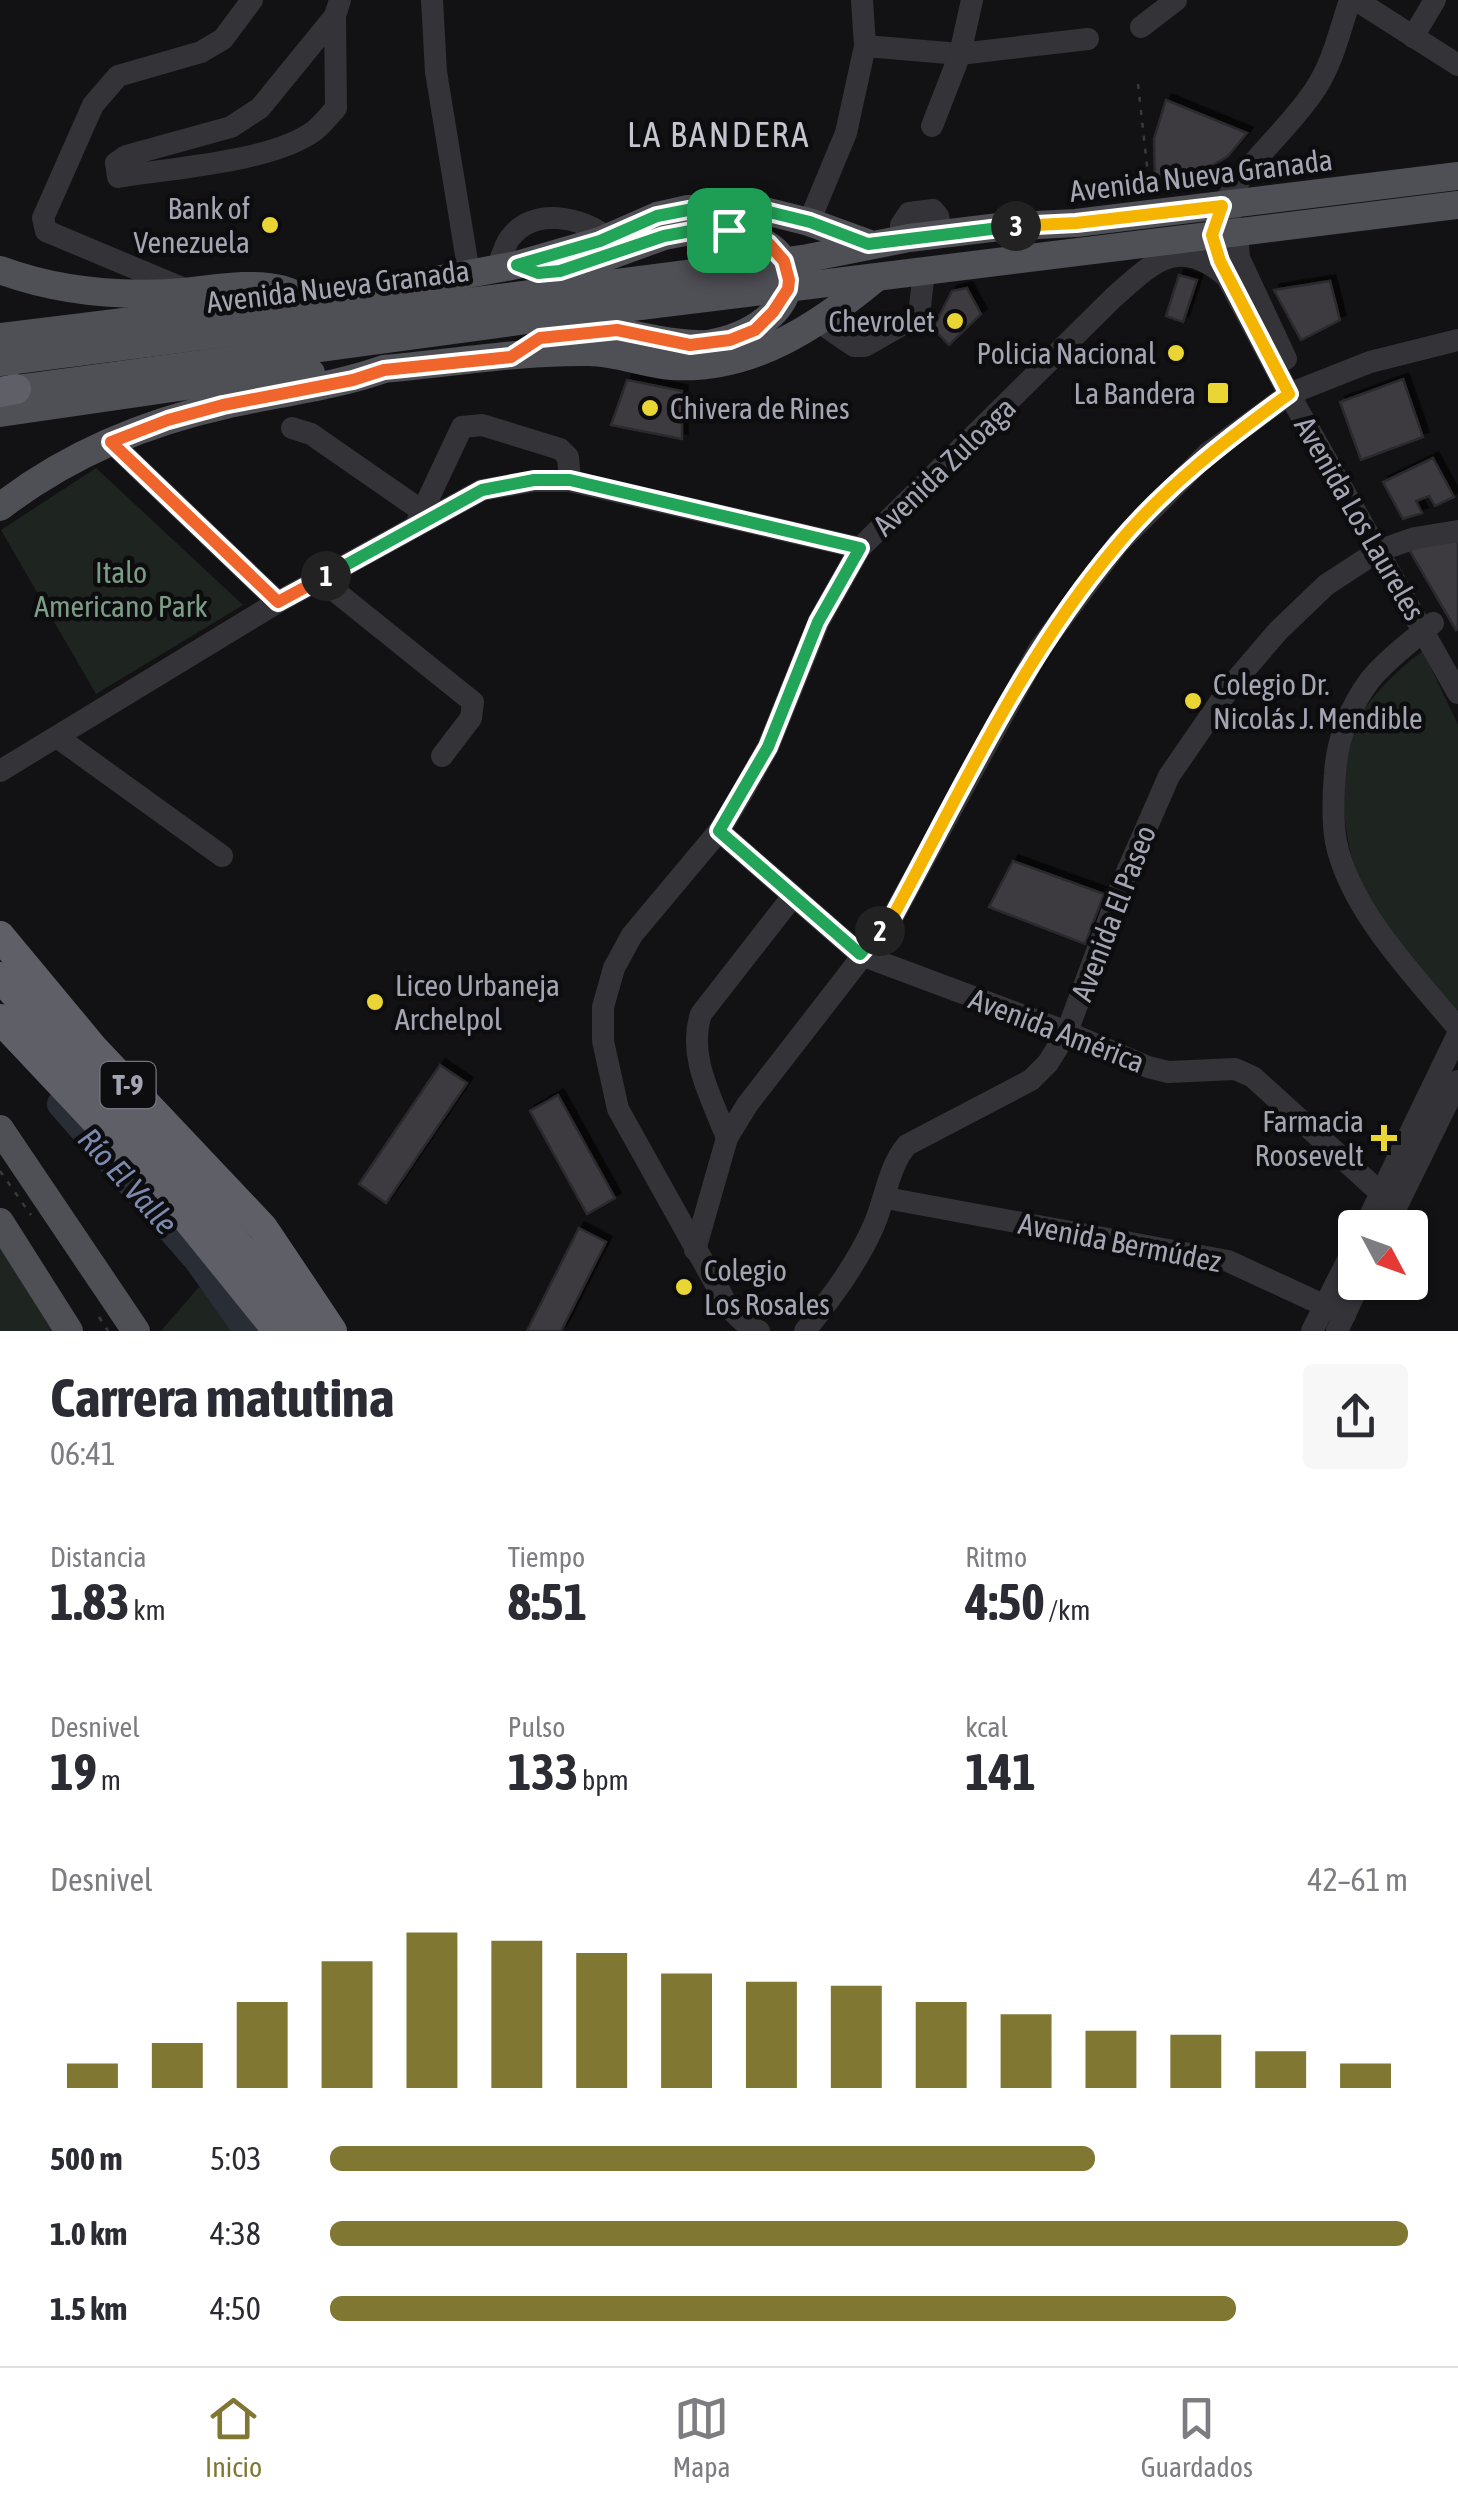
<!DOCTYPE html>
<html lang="es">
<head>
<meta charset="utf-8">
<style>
	:root { --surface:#fff; --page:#f7f7f7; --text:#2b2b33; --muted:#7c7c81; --line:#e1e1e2; --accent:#807733 }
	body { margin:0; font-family:"Asap Condensed",sans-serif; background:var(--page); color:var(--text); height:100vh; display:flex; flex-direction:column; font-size:38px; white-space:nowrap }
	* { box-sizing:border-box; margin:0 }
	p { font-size:32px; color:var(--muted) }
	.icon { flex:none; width:55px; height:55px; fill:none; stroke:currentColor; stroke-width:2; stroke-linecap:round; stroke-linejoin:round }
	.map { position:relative; height:1331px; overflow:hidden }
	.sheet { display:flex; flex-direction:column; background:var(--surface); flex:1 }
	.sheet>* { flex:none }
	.needle { width:65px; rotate:131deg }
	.buttons { position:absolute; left:1338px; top:1210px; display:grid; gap:20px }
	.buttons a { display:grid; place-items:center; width:90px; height:90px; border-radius:10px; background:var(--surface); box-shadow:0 2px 8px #0004; font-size:50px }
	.pin { position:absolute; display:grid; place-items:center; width:85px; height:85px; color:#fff; margin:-42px; border-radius:20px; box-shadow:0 5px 15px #0006 }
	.km { position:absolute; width:50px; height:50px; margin:-25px; border-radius:50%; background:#222; color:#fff; font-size:28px; line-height:50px; text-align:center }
	.round { display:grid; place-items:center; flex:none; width:105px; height:105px; border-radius:10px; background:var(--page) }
	.head { display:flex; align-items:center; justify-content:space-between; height:170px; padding:0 50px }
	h1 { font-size:55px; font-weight:700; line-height:75px }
	.figures { display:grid; grid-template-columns:repeat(3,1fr); gap:15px; height:170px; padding:10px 50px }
	.figures div { display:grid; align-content:center }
	.figures b { font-size:50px; font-weight:700 }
	.figures small { font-size:28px; font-weight:400 }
	.figures p { font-size:28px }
	.chart { height:280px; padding:20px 50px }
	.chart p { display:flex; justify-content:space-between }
	.chart svg { width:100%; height:180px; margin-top:10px; stroke:var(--accent); stroke-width:6 }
	ul { padding:0 50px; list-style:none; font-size:32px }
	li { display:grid; grid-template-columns:160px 120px 1fr; align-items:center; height:75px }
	li i { height:25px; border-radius:12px; background:var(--accent) }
	.tab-bar { display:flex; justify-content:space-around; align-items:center; height:140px; border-top:2px solid var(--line); background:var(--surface); font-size:28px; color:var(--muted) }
	.tab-bar a { display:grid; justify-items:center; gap:5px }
	.tab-bar .current { color:var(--accent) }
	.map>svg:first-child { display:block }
</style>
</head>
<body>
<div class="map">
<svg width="1458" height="1331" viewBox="0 0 1458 1331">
	<defs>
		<filter id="shadow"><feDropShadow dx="5.5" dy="-5.5" stdDeviation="0" flood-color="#0009"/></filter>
	</defs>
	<rect width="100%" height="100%" fill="#121113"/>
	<!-- green -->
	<g fill="#1e2520">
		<path d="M 96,468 L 243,605 L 96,694 L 1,530 Z"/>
		<path d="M 1423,651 L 1458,725 L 1458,1008 L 1455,1014 C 1432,989 1395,955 1378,927 C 1349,878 1329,777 1355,725 C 1369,697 1398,669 1423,651 Z"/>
		<path d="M 0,1247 L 60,1331 L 0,1331 Z"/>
		<path d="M 199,1287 L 238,1331 L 161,1331 Z"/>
	</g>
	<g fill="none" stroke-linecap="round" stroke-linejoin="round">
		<!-- river -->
		<path stroke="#292d36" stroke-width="28" d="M 61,1104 L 197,1259 L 248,1331"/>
	</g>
	<!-- building -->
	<g fill="#3c3b40" stroke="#2c2b2f" stroke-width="2.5" filter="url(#shadow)">
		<path d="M 1166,100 L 1247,133 L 1228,156 L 1190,179 L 1155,185 L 1154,139 Z"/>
		<path d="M 1179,275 L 1197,280 L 1183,322 L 1166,316 Z"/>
		<path d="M 1330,281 L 1340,320 L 1301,340 L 1274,290 Z"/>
		<path d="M 967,288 L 981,314 L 949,345 L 933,328 L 952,291 Z"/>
		<path d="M 1403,379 L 1423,437 L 1361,460 L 1340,402 Z"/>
		<path d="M 627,380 L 682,391 L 682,439 L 611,425 Z"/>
		<path d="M 1433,458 L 1454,497 L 1435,506 L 1429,496 L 1416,501 L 1422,513 L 1403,519 L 1383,482 Z"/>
		<path d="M 1458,539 L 1458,629 L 1456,630 L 1407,546 Z"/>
		<path d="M 1013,861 L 1104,894 L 1085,944 L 989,907 Z"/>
		<path d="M 440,1065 L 467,1083 L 386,1203 L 359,1184 Z"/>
		<path d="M 558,1095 L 615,1198 L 587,1214 L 530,1111 Z"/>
		<path d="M 579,1228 L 606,1242 L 561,1331 L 527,1331 Z"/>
	</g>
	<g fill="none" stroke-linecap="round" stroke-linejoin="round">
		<!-- path -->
		<g stroke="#39393f" stroke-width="2.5" stroke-dasharray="5 8" stroke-linecap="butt">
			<path d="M 1138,84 L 1150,193"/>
			<path d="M 0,1171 L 31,1215"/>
			<path d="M 99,1317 L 108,1331"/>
		</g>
		<!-- minor -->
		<g stroke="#333338" stroke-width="22">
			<path d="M 432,0 L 436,72 L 469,273"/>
			<path d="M 1350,0 C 1340,30 1333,62 1316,88 C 1289,130 1246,162 1223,206 C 1218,215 1216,226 1212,235 L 1227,277 L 1289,394 L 1458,693"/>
			<path d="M 1356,0 L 1458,65"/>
			<path d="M 335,16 L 260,108 L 231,127 L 126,156 L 116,163 L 118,177 C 171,168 272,162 314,131 C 322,125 329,116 336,108 L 335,16 L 340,0"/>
			<path d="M 1141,27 L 1176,0"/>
			<path d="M 1413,37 L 1435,0"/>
			<path d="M 865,46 L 960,54 L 1088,39"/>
			<path d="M 932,126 L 960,54 L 972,0"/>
			<path d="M 1229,218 L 1237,233 L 1239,258 L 1286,359"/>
			<path d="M 809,222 L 846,133 L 865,46 L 862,0"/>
			<path d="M 904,239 L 901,225 L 909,213 L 933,210 L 938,216 L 942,234"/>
			<path d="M 497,269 C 501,259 504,246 510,238 C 534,206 582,217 608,238"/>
			<path d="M 189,291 L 46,231 L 43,218 L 93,105 L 118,76 L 201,52 L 223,39 L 252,0"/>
			<path d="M 819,322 L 854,346 L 865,346 L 919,315 L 924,272"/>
			<path d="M 292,428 L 311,434 L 422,511"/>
			<path d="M 111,442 L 278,602"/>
			<path d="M 415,527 L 462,427 L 482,425 L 560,449 L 568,457 L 570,481"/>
			<path d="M 320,579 L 473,702 L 471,718 L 442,756"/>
			<path d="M 1433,623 C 1412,641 1387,659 1370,680 C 1350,707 1337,740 1335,773 C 1333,796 1332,819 1336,842 C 1350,910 1415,977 1458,1028"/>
			<path d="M 57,737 L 222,856"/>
			<path d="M 0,771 L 278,602 L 482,490 L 534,481 L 570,481 L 860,548"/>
			<path d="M 719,831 L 861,955 L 1067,1032 L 1148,1067 L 1168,1072 L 1235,1069 L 1253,1077 L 1396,1207"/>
			<path d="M 727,1138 C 712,1098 687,1057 701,1014 L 793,896"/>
			<path d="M 886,1198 L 1228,1261 L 1345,1315"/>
			<path d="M 1364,1228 L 1458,1034"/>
			<path d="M 1386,1228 L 1458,1081"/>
			<path d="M 695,1250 L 727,1138 L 747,1105 L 892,918 L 1039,649 L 1118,544 L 1207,454 L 1289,394 L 1370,362 L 1458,340"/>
			<path d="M 759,1331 L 747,1325 L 729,1308 L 618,1109 L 603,1041 L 603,1007 L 614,968 L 632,935 L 719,831 L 741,795 L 768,747 L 819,621 L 860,548 L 1113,298 C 1154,262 1177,235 1227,277"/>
			<path d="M 805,1331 C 831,1298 857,1264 874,1225 C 885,1200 889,1165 907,1145 L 1031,1080 L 1048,1063 L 1067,1032 L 1123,881 L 1169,776 L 1231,686 L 1278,631 L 1326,585 L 1378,551 L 1415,538 L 1458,531"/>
			<path d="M 1312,1331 L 1355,1246"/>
			<path d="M 1337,1331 L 1360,1282"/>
		</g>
		<!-- major -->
		<g stroke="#4f4f56" stroke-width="28">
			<path d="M 595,261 L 664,236 L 707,228"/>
			<path d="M 0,270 C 54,290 113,296 170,293 C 206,291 245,281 280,289 C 290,291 300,297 309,301"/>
			<path d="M 240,316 L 517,265 L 600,241 L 657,216 L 688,209 L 727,208 L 769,212 L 809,222 L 867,243"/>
			<path d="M 576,327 C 621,328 663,346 708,344"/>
			<path d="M 0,337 L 205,312 L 237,317"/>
			<path d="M 0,362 L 803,259 L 909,238 L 999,227 L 1076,223 L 1458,176"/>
			<path d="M 16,389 L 520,321 L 1458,205"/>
			<path d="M 0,413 L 255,376 L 311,373"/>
			<path d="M 0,507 C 66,456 144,423 225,405 C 278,393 333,387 384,369 C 452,363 521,351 589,352 C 617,352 644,364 672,366 C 751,371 818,326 876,278"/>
			<path d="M 0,1129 L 136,1331"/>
			<path d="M 0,1222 L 69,1331"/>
		</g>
		<!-- highway -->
		<g stroke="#5f5f68" stroke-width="30">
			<path d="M 0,392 L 16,389"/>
			<path d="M 0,936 L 93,1048 L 263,1228 L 332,1331"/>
			<path d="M 0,977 L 263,1273 L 303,1331"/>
			<path d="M 0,1019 L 180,1210 L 278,1331"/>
		</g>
		<!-- major-bridge -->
		<path stroke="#4f4f56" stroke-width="28" d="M 707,228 C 824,235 806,327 708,344"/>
	</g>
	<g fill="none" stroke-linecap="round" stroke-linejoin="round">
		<!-- split-1 casing -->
		<g stroke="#fff" stroke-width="20">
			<path id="split-1" d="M 326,576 L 278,602 L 111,442 L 168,420 L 223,405 L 353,380 L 384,370 L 511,357 L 540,338 L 617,330 L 690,345 L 730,340 L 755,330 L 773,312 L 788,289 L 789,280 L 784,261 L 769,244 L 750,233 L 729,230"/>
		</g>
		<!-- split-2 casing -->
		<g stroke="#fff" stroke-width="20">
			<path id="split-2" d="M 326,576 L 482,490 L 534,480 L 570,480 L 860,548 L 818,622 L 768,747 L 719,831 L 860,954 L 880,931"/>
		</g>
		<!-- split-3 casing -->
		<g stroke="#fff" stroke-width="20">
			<path id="split-3" d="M 880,931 L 892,918 C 961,791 1023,656 1117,545 C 1166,486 1227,439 1289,394 L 1220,261 L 1212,235 L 1222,206 L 1076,223 L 1016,226"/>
		</g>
		<!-- split-4 casing -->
		<g stroke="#fff" stroke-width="20">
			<path id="split-4" d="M 729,230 L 707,228 L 664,236 L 560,271 L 538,273 L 517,265 L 600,241 L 657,216 L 688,210 L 727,208 L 769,212 L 810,222 L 868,244 L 1016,226"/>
		</g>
		<!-- split-1 -->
		<use href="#split-1" stroke="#f0652b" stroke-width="12"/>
		<!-- split-2 -->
		<use href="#split-2" stroke="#22a559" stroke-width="12"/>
		<!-- split-3 -->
		<use href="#split-3" stroke="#f5b400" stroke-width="12"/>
		<!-- split-4 -->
		<use href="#split-4" stroke="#22a559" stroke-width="12"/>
	</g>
	<!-- markers -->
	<g fill="#e9d534" stroke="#0d0c0e" stroke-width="4">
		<circle cx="270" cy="225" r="10"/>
		<circle cx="955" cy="321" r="10"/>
		<circle cx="1176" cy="353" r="10"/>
		<rect x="1206" y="381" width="24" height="24" rx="5"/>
		<circle cx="650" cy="408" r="10"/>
		<circle cx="1193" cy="701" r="10"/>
		<circle cx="375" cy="1002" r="10"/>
		<path d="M1379 1123h10v10h10v10h-10v10h-10v-10h-10v-10h10z"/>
		<circle cx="684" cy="1287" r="10"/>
	</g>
	<g text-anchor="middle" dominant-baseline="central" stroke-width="9" stroke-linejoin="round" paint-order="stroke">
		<!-- shield labels -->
		<rect fill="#0d0c0e" stroke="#767782" stroke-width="2.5" x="100.5" y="1062" width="55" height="46" rx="8"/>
		<g font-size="28" font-weight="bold" fill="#a3a5b3">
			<text x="128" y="1085">T-9</text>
		</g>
		<!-- street labels -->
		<g font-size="30" fill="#a3a5b3" stroke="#0d0c0e">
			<text transform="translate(1201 175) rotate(-7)">Avenida Nueva Granada</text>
			<text transform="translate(338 286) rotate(-7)">Avenida Nueva Granada</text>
			<text transform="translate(944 466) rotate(-44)">Avenida Zuloaga</text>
			<text transform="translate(1360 518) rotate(60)">Avenida Los Laureles</text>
			<text transform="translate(1113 913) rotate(-69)">Avenida El Paseo</text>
			<text transform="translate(1057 1030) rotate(21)">Avenida América</text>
			<text transform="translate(1120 1242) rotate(11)">Avenida Bermúdez</text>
		</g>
		<!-- poi labels -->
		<g font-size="30" fill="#a3a5b3" stroke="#0d0c0e" text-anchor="end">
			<text x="250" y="208">Bank of<tspan x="250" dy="34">Venezuela</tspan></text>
			<text x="935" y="321">Chevrolet</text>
			<text x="1156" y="353">Policia Nacional</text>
			<text x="1196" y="393">La Bandera</text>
			<text x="670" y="408" text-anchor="start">Chivera de Rines</text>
			<text x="1213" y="684" text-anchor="start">Colegio Dr.<tspan x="1213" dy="34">Nicolás J. Mendible</tspan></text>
			<text x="395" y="985" text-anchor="start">Liceo Urbaneja<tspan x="395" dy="34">Archelpol</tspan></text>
			<text x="1364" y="1121">Farmacia<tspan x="1364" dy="34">Roosevelt</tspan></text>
			<text x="704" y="1270" text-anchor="start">Colegio<tspan x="704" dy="34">Los Rosales</tspan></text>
		</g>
		<!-- park labels -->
		<g font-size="30" fill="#7b9d85" stroke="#0d0c0e">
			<text x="121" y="572">Italo<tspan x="121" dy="34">Americano Park</tspan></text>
		</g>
		<!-- water labels -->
		<g font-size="32" font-style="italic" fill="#7b8aad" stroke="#0d0c0e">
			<text transform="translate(128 1181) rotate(48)">Río El Valle</text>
		</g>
		<!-- quarter labels -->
		<g font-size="35" letter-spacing="2.5" fill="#c4c5cf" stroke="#0d0c0e">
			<text x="719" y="134">LA BANDERA</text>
		</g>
	</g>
</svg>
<div class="buttons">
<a><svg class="needle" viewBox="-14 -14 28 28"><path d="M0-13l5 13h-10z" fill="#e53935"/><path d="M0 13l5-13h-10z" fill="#7c7c81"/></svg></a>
</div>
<div class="pin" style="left:729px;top:230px;background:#1e9e55"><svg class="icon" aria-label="arrive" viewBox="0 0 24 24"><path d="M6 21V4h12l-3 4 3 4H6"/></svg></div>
<b class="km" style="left:326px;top:576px">1</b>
<b class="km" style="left:880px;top:931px">2</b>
<b class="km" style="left:1016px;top:226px">3</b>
</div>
<section class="sheet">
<div class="head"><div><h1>Carrera matutina</h1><p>06:41</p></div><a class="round"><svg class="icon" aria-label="share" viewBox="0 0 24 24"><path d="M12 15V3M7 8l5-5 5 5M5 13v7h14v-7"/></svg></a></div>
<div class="figures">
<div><p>Distancia</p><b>1.83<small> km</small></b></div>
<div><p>Tiempo</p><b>8:51</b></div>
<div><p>Ritmo</p><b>4:50<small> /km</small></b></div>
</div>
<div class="figures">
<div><p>Desnivel</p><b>19<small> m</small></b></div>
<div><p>Pulso</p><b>133<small> bpm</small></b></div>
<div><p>kcal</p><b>141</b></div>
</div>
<div class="chart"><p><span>Desnivel</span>42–61 m</p>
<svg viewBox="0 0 160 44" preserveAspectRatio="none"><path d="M5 44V38M15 44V33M25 44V23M35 44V13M45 44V6M55 44V8M65 44V11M75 44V16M85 44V18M95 44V19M105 44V23M115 44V26M125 44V30M135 44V31M145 44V35M155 44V38"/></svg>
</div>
<ul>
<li><b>500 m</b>5:03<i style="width:71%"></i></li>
<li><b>1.0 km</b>4:38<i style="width:100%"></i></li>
<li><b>1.5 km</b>4:50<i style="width:84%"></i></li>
</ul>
</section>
<nav class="tab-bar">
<a class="current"><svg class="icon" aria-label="home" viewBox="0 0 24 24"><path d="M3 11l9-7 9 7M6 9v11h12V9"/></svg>Inicio</a>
<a><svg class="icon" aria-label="map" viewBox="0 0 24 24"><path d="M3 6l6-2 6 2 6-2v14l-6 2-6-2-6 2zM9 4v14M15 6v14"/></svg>Mapa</a>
<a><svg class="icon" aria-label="saved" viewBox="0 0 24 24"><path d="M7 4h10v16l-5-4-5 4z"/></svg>Guardados</a>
</nav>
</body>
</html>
